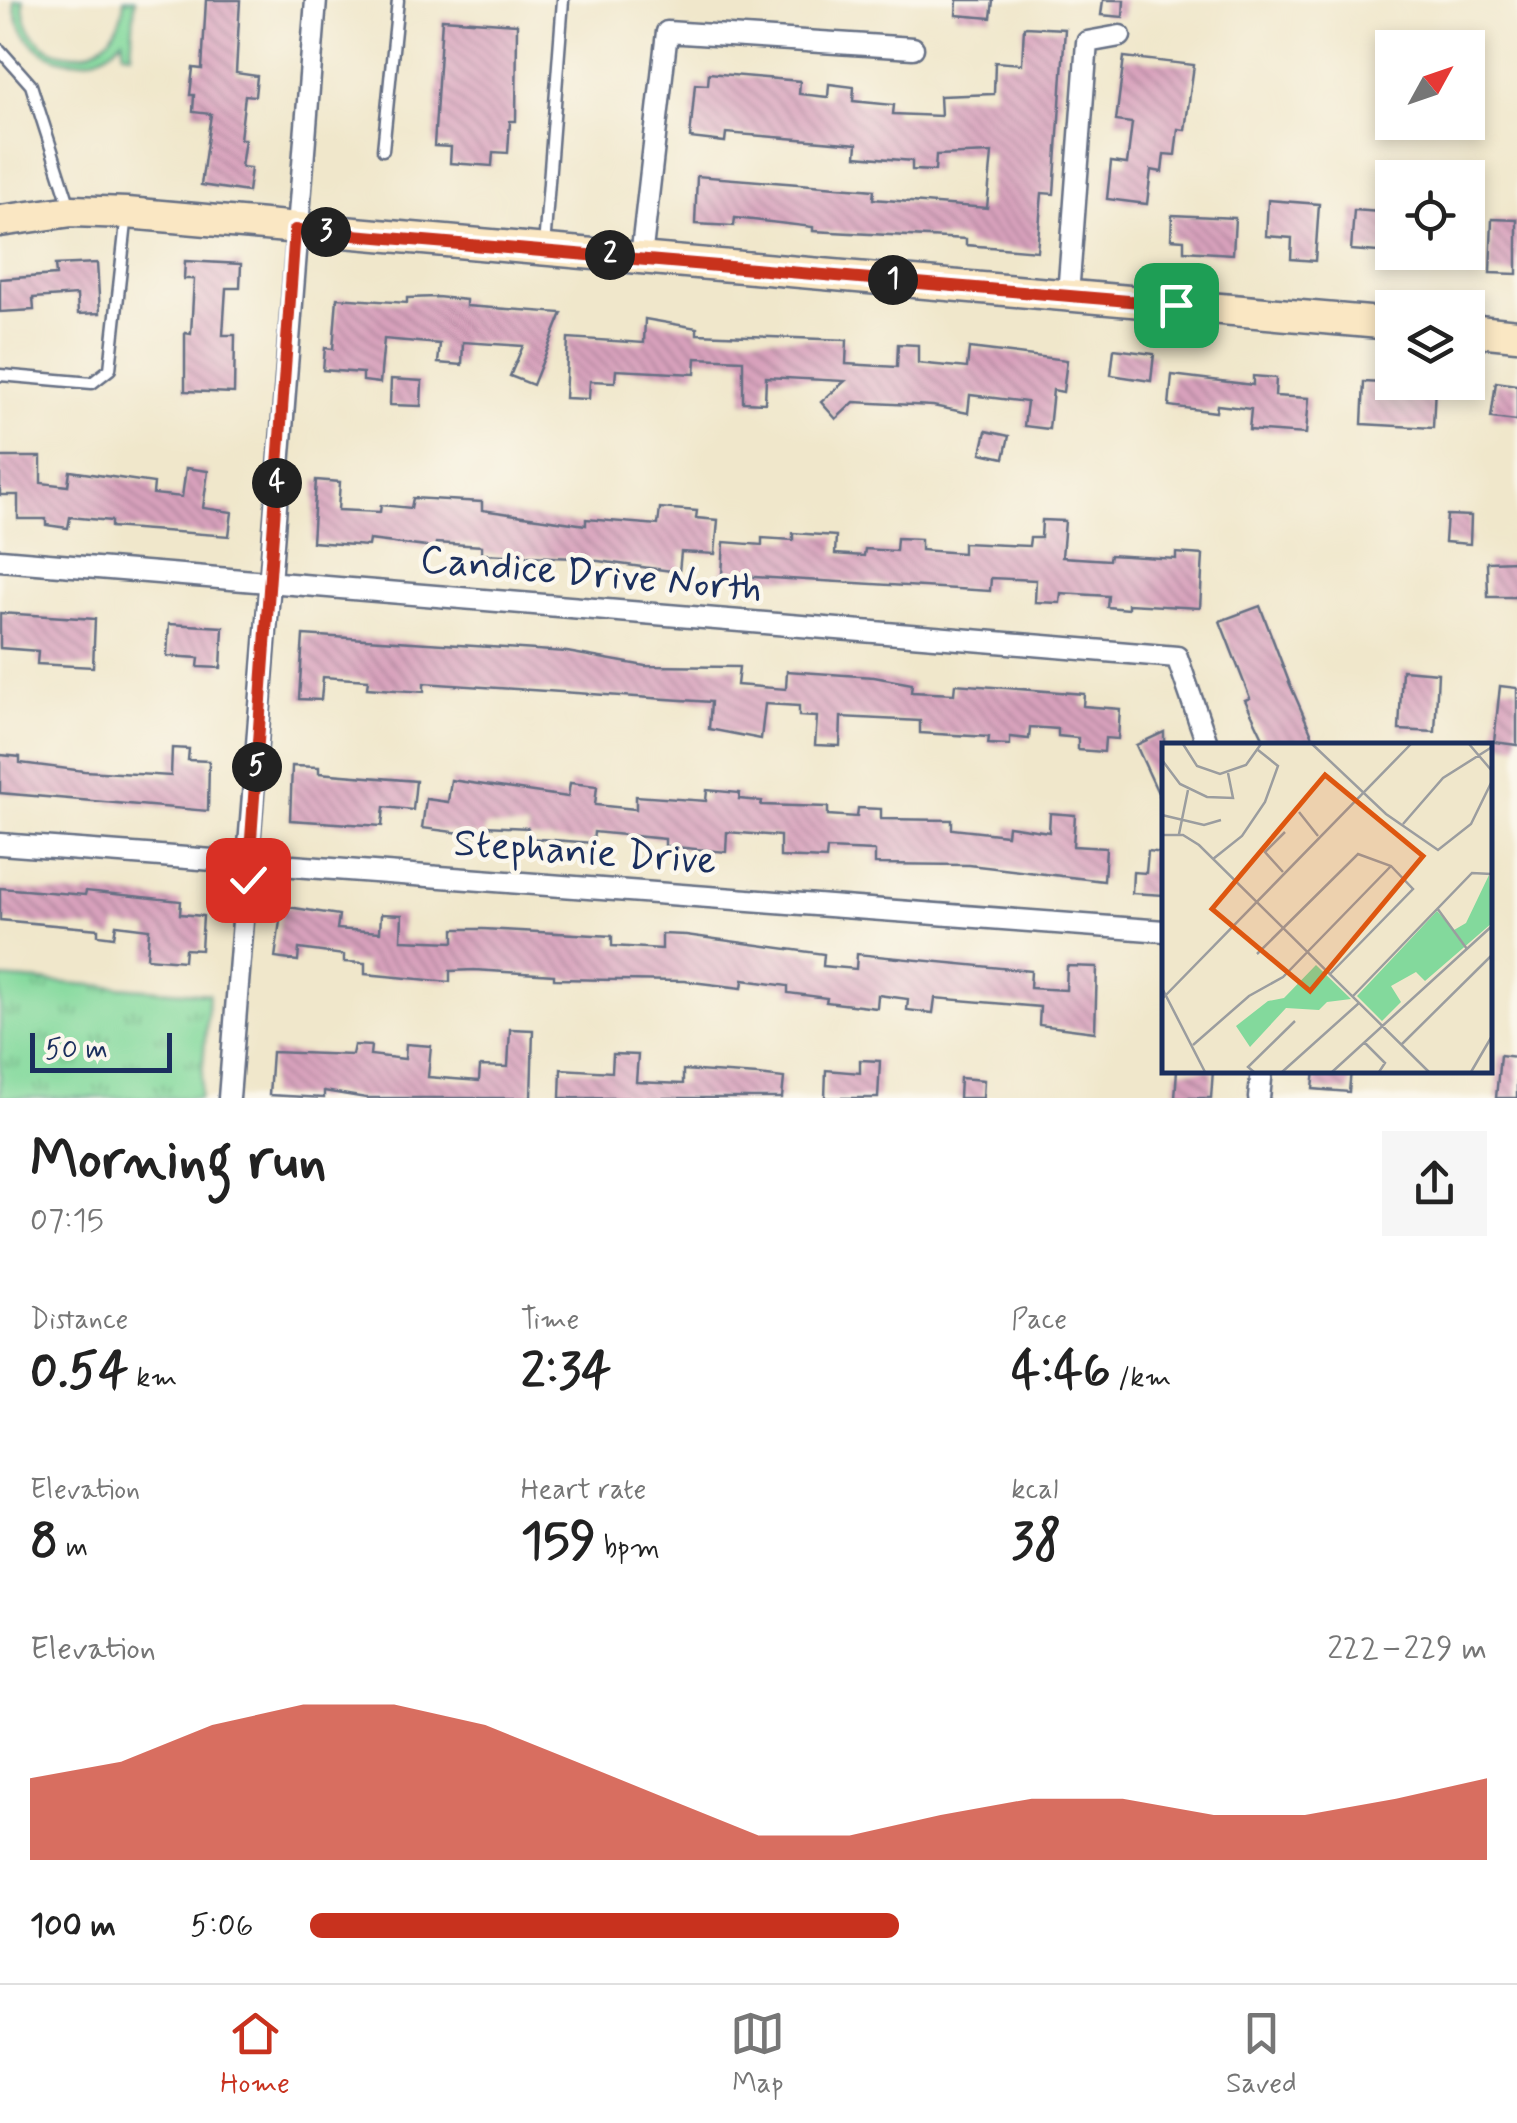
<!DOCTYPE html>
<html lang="en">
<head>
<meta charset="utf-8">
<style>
	:root { --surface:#fff; --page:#f6f6f6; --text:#222; --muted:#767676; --line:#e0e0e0; --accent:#c8321e }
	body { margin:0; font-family:Mynerve,sans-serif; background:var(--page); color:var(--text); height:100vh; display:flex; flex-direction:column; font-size:38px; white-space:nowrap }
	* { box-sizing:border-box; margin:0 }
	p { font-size:32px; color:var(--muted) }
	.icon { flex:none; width:55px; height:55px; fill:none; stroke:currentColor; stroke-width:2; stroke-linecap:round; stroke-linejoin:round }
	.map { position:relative; height:1098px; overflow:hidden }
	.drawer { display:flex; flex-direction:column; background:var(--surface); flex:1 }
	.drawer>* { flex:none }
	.needle { width:65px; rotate:50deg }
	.fabs { position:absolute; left:1375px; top:30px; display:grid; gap:20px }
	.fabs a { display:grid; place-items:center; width:110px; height:110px; border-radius:0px; background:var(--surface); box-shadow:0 5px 15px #0003; font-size:50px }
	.scale { position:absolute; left:30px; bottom:25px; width:142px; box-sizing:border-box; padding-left:10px; border:5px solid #1b2f5e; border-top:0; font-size:28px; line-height:35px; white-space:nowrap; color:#1b2f5e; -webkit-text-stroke:8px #fbf7ec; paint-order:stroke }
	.pin { position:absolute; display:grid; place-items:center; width:85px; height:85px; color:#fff; margin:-42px; border-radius:20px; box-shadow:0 5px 15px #0006 }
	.km { position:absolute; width:50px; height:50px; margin:-25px; border-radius:50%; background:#222; color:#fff; font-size:28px; line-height:50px; text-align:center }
	.round { display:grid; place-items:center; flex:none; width:105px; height:105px; border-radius:0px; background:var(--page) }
	.overview { display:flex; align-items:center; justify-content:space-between; height:170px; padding:0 30px }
	h1 { font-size:55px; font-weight:700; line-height:75px }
	.stats { display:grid; grid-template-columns:repeat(3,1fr); gap:15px; height:170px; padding:10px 30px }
	.stats div { display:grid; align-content:center }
	.stats b { font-size:50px; font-weight:700 }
	.stats small { font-size:28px; font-weight:400 }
	.stats p { font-size:28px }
	.chart { height:280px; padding:20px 30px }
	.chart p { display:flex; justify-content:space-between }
	.chart svg { width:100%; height:180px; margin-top:10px; fill:var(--accent); opacity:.7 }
	ul { padding:0 30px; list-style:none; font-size:32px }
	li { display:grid; grid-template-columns:160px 120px 1fr; align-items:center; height:75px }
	li i { height:25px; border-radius:12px; background:var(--accent) }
	.dock { display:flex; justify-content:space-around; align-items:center; height:140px; border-top:2px solid var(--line); background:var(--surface); font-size:28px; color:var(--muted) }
	.dock a { display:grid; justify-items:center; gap:5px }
	.dock .selected { color:var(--accent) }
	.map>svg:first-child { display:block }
</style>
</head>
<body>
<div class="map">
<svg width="1517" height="1098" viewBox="0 0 1517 1098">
	<defs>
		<pattern id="grass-tufts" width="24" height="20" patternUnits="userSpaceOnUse" patternTransform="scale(2.5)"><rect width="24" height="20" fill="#83d99c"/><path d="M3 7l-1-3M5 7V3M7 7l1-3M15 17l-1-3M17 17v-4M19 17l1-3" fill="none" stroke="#6ab082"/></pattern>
		<pattern id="building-back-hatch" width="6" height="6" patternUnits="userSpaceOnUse" patternTransform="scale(2.5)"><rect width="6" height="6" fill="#d8a1bc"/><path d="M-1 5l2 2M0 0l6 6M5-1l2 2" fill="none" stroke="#ae849c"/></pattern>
	</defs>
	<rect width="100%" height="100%" fill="#fbf7ec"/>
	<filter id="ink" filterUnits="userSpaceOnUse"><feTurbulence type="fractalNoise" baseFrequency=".01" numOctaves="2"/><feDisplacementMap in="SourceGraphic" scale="20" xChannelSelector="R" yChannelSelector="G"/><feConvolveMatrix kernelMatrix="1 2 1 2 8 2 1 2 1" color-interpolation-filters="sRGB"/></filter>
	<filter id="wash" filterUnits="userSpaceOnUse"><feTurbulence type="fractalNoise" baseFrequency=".0048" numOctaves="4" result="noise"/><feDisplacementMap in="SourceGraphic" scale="40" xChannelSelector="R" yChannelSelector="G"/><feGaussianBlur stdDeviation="2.25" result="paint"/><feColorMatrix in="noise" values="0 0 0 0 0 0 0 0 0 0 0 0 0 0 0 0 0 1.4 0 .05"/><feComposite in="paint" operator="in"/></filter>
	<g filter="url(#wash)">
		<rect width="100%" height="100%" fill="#f0e7cb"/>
		<!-- grass -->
		<path fill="url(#grass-tufts)" stroke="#4f847d" stroke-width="2.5" d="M 0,978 L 209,994 L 200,1098 L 0,1098 Z"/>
		<!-- pitch -->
		<path fill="#83d99c" stroke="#4f847d" stroke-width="2.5" d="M 14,0 L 23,0 C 23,70 118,75 124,0 L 135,0 L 131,53 L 123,52 L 123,39 C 84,82 17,59 14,0 Z"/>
		<g id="blocks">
			<!-- building -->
			<g fill="url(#building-back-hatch)">
				<path d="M 206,0 L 240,0 L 236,73 L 257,76 L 255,96 L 245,95 L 240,139 L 245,139 L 241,167 L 251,168 L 248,192 L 201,185 L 211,114 L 193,112 L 194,95 L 190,95 L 193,68 L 202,69 Z"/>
				<path d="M 957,0 L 993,0 L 991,18 L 956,15 Z"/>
				<path d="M 1103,0 L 1124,0 L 1123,17 L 1101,15 Z"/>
				<path d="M 442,19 L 517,24 L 516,121 L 510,121 L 508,153 L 493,152 L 492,166 L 450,163 L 451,147 L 434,146 Z"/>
				<path d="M 1024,27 L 1065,29 L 1054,194 L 1042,193 L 1037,251 L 966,245 L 966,239 L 813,231 L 813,227 L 735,218 L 734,226 L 695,224 L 697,176 L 874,190 L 873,199 L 987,208 L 992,153 L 936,155 L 935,171 L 912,170 L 912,161 L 856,156 L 857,144 L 726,133 L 725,142 L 690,138 L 695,84 L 708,85 L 709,73 L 800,81 L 799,94 L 828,97 L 829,84 L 854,87 L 853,101 L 894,105 L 893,114 L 941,116 L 940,96 L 994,94 L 995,62 L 1022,64 Z"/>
				<path d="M 1124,57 L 1194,65 L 1185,130 L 1178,129 L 1175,155 L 1164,154 L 1162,172 L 1151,170 L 1147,204 L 1107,199 L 1111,162 L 1127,164 L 1132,123 L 1116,121 Z"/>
				<path d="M 1268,200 L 1319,204 L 1315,261 L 1291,259 L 1292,238 L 1266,236 Z"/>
				<path d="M 1354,210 L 1392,213 L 1392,253 L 1351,250 Z"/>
				<path d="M 1172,215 L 1235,218 L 1233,254 L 1184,251 L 1184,240 L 1171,239 Z"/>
				<path d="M 1492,219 L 1517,220 L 1517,274 L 1490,273 Z"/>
				<path d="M 185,261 L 241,264 L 240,288 L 226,288 L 223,335 L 235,335 L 234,393 L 185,391 L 185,333 L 191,334 L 194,279 L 184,279 Z"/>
				<path d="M 97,263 L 100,313 L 78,314 L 77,295 L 33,298 L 34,310 L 0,312 L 0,279 L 56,275 L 55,265 Z"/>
				<path d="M 437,297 L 466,300 L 466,306 L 562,313 L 533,385 L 510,376 L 523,346 L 463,342 L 462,365 L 438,363 L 440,344 L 384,339 L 380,383 L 363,381 L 363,373 L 323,370 L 325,348 L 333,349 L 337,298 L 407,303 L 407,298 Z"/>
				<path d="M 645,319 L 697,328 L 697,334 L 847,340 L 846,364 L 897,367 L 898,344 L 918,345 L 918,363 L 967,368 L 969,348 L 1067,360 L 1063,392 L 1053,390 L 1049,429 L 1024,426 L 1027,402 L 970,395 L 968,413 L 933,406 L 854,402 L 836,419 L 821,402 L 845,381 L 766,377 L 765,403 L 743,402 L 743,360 L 696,358 L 695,374 L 616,370 L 615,382 L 590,381 L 589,399 L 565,398 L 568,338 L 644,343 Z"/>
				<path d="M 1114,349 L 1154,354 L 1151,381 L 1111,375 Z"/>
				<path d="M 1172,375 L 1253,385 L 1253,376 L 1276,378 L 1275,396 L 1309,398 L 1306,434 L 1249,430 L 1251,409 L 1217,405 L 1216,412 L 1169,406 Z"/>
				<path d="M 391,379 L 422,381 L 421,406 L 390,405 Z"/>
				<path d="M 1364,382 L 1435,386 L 1433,428 L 1362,424 Z"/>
				<path d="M 1496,382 L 1517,385 L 1517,421 L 1491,418 Z"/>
				<path d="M 986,431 L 1009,436 L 1004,458 L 981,453 Z"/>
				<path d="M 0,457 L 41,457 L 41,483 L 68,486 L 70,471 L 154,483 L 153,494 L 182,497 L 186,468 L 208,471 L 203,508 L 232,512 L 229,536 L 111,527 L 111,521 L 70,517 L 68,528 L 46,525 L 46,519 L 18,519 L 18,495 L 0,495 Z"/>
				<path d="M 316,480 L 340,482 L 338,510 L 380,512 L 381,505 L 411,508 L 413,498 L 482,502 L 482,510 L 586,525 L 586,519 L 658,525 L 660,508 L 697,511 L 696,518 L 718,520 L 715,554 L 681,552 L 679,572 L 576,558 L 482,554 L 482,546 L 436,543 L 435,548 L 369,540 L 368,546 L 312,542 Z"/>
				<path d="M 1447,515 L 1471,516 L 1470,544 L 1445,542 Z"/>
				<path d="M 1042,520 L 1065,521 L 1062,557 L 1109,560 L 1110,555 L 1176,559 L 1176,553 L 1203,555 L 1200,608 L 1128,604 L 1128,609 L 1107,607 L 1108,596 L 1061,593 L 1060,603 L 1035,602 L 1036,580 L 991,578 L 990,591 L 722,575 L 724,542 L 762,545 L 762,538 L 793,540 L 793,533 L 836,536 L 835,554 L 864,556 L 865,549 L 896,551 L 897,538 L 921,539 L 921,550 L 963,553 L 963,543 L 1029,546 L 1030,538 L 1041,538 Z"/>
				<path d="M 1517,561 L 1517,597 L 1488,597 L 1487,562 Z"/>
				<path d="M 1260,606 L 1289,682 L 1317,746 L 1267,746 L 1245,700 L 1250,698 L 1220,621 Z"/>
				<path d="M 0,613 L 95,619 L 93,667 L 37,664 L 38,651 L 0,648 Z"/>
				<path d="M 169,624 L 223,627 L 221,668 L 198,667 L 199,658 L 167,656 Z"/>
				<path d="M 303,635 L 567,652 L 645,666 L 739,667 L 737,685 L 786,689 L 787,671 L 874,677 L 912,684 L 911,692 L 954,694 L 955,684 L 1084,694 L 1083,706 L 1120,709 L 1118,739 L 1105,738 L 1104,752 L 1078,750 L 1078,738 L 1058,736 L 1058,729 L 1030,727 L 1029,739 L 1010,737 L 1010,745 L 988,744 L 989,737 L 920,733 L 920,721 L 841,717 L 840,746 L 815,745 L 817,717 L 799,716 L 799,706 L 765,704 L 761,739 L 709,729 L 711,702 L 424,683 L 424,692 L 367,688 L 368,680 L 323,677 L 321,700 L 299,699 Z"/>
				<path d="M 1402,670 L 1438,673 L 1435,732 L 1399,730 Z"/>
				<path d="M 1500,686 L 1517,688 L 1517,745 L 1494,742 Z"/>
				<path d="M 1164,732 L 1164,806 L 1136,745 Z"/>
				<path d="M 172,748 L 189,749 L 188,760 L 209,761 L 208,811 L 0,793 L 0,755 L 20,757 L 20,763 L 84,771 L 171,776 Z"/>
				<path d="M 292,766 L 319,767 L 319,773 L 416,781 L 413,810 L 384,807 L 382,826 L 290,820 Z"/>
				<path d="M 451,780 L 568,797 L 570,783 L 597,786 L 595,805 L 636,809 L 636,796 L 706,801 L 707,790 L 740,793 L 739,799 L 762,801 L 761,805 L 828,807 L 828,815 L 857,817 L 858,808 L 881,809 L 881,819 L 952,820 L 952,829 L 1007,835 L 1008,826 L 1049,832 L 1050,813 L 1075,815 L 1073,846 L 1106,848 L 1104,881 L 969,865 L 875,864 L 875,851 L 827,849 L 826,859 L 780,857 L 780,836 L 727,832 L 726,852 L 665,846 L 665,839 L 594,832 L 593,843 L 527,838 L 528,828 L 485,826 L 484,836 L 422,828 L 426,799 L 448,802 Z"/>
				<path d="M 1148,851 L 1164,853 L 1164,895 L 1132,893 L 1133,872 L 1146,873 Z"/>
				<path d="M 0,888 L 85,895 L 86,891 L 181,901 L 180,914 L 203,916 L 201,950 L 185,949 L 184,961 L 147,958 L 149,929 L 116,925 L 114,937 L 98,935 L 98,929 L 0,920 Z"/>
				<path d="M 282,906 L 339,915 L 337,929 L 380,932 L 381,914 L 402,915 L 401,940 L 454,942 L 454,929 L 483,929 L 612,936 L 612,946 L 662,949 L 662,934 L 686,935 L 824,954 L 823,966 L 856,969 L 857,954 L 1031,971 L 1030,988 L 1066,990 L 1067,966 L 1097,967 L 1095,1032 L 1039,1025 L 1040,1007 L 935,998 L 933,1013 L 907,1010 L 908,999 L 878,995 L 877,1008 L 826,1002 L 827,998 L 788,993 L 788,986 L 743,980 L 742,988 L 684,981 L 554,979 L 554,975 L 474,970 L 450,971 L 450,982 L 365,974 L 365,963 L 344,962 L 344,955 L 299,949 L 298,961 L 275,958 Z"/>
				<path d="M 510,1029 L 533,1030 L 531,1098 L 366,1098 L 324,1091 L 324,1098 L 269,1095 L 272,1052 L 352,1055 L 354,1045 L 371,1046 L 370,1055 L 405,1059 L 406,1044 L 431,1046 L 428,1077 L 479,1081 L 480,1066 L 508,1067 Z"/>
				<path d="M 613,1054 L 638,1055 L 636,1082 L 683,1084 L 683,1070 L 758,1075 L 784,1078 L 782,1098 L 560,1098 L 561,1069 L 612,1072 Z"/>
				<path d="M 1500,1055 L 1517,1057 L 1517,1098 L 1496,1098 Z"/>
				<path d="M 860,1060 L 880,1061 L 878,1098 L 825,1098 L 826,1070 L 860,1073 Z"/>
				<path d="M 1177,1070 L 1213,1070 L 1211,1098 L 1175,1098 Z"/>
				<path d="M 1315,1070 L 1351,1070 L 1349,1092 L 1313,1089 Z"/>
				<path d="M 960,1078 L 984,1080 L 983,1098 L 959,1098 Z"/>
			</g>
		</g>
	</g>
	<g filter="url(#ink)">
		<use href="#blocks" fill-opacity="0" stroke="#666f84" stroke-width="2.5"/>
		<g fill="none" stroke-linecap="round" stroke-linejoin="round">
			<!-- lane casing -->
			<g stroke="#666f84" stroke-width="15">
				<g id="lane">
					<path d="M 0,50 L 31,85 L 71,210"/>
					<path d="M 383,150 L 398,0"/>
					<path d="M 544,247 L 563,0"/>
					<path d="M 0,375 L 92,383 L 110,369 L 127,214"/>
				</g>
			</g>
			<!-- street casing -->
			<g stroke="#666f84" stroke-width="25">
				<g id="street">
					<path d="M 641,258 L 667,32 L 913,48"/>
					<path d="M 1068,295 L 1087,42 L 1120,36"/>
					<path d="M 0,560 L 1177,657 L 1208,746"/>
					<path d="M 0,844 L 1164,931"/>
					<path d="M 229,1098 L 316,0"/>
					<path d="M 1259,1098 L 1262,1070"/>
				</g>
			</g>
			<!-- secondary casing -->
			<g stroke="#666f84" stroke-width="35">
				<g id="secondary">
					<path d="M 0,221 L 72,211 L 127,213 L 1392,324"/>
					<path d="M 1468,330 L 1517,335"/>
				</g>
			</g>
			<!-- lane -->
			<use href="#lane" stroke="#fff" stroke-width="10"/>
			<!-- street -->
			<use href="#street" stroke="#fff" stroke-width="20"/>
			<!-- secondary -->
			<use href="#secondary" stroke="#fae7c3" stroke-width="30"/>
		</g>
	</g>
	<g fill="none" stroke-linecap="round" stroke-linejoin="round" filter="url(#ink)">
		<!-- route casing -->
		<g stroke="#fff" stroke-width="20">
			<path id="route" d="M 248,880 L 295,230 L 1176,305"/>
		</g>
		<!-- route -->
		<use href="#route" stroke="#c8321e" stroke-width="12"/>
	</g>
	<g text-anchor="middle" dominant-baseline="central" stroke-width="9" stroke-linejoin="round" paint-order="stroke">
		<!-- street labels -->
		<g font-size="40" fill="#1b2f5e" stroke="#fbf7ec">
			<text transform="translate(591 575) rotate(5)">Candice Drive North</text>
			<text transform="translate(585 853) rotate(4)">Stephanie Drive</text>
		</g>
	</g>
	<!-- overview -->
	<g transform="translate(1162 743)">
		<rect width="330" height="330" fill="#f0e7cb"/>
		<path d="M 327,132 L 330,180 L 263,238 L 254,229 L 229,243 L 239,259 L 220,278 L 195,253 L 275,168 L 292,187 L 304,180 ZM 154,222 L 189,256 L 165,259 L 157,267 L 124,265 L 88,304 L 74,283 L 106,258 L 122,255 Z" fill="#83d99c"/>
		<path fill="none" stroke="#9b9d9f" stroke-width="2.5" d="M 21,1 L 35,23 L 58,31 L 84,22 L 99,1M 150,1 L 224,71 L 276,107 L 309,81 L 330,38M 307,1 L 330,28M 0,17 L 18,41 L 45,54 L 71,55 L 66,30M 137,69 L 156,93M 0,72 L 42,82 L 59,77M 241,81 L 281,35 L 330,4M 17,91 L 26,47M 0,92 L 21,92 L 37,102 L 267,329M 51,116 L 80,93 L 103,59 L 116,23 L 96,7M 121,129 L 103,109 L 123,89M 275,165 L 305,206M 95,211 L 196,111 L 229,123 L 251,146 L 168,231M 0,245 L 43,329M 191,253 L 310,130 L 330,131M 0,256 L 249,1M 202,299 L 223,320 L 217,329M 240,301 L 330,212M 31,302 L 87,253 L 121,234 L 229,123M 92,329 L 86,324 L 133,278M 120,329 L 197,260M 170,329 L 330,183M 309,329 L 330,293"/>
		<path fill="#de5710" fill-opacity="0.15" stroke="#de5710" stroke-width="5" d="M 163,32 L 261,113 L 148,248 L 50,166 Z"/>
		<rect width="330" height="330" fill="none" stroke="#1b2f5e" stroke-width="5"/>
	</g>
</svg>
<div class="fabs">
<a><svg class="needle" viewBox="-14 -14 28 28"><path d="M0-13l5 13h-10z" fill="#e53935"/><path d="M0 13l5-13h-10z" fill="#767676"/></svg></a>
<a><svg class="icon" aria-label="locate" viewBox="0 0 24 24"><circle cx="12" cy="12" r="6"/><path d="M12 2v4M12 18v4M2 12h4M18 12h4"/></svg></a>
<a><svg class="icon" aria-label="layers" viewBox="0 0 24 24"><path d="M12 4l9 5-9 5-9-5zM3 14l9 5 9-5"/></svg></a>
</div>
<div class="scale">50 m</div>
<div class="pin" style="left:1176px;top:305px;background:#1e9e55"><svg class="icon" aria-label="arrive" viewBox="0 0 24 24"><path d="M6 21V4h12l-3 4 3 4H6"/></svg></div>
<div class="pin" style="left:248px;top:880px;background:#d93025"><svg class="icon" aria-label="check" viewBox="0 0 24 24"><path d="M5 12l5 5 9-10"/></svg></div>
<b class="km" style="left:893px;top:280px">1</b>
<b class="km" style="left:610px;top:255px">2</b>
<b class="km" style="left:326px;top:232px">3</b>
<b class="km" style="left:277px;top:483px">4</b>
<b class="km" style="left:257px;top:767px">5</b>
</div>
<section class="drawer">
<div class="overview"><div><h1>Morning run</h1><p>07:15</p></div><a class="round"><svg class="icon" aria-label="share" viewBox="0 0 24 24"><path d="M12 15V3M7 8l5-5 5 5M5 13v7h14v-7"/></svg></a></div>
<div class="stats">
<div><p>Distance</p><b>0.54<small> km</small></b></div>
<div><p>Time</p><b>2:34</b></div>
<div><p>Pace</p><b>4:46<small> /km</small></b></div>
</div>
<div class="stats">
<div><p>Elevation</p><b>8<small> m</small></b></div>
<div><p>Heart rate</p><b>159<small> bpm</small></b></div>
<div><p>kcal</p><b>38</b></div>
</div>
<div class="chart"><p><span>Elevation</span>222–229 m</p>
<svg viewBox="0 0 160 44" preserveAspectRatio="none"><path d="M0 44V24L10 20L20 11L30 6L40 6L50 11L60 20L70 29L80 38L90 38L100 33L110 29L120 29L130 33L140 33L150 29L160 24V44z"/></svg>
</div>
<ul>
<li><b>100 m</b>5:06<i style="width:50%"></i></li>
</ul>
</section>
<nav class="dock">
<a class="selected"><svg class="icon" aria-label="home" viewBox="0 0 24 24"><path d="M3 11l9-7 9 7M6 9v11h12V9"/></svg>Home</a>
<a><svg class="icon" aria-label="map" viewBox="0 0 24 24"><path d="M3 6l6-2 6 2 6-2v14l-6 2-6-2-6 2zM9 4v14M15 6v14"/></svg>Map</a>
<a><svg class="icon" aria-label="saved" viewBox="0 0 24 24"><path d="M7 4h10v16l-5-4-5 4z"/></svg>Saved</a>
</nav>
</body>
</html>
